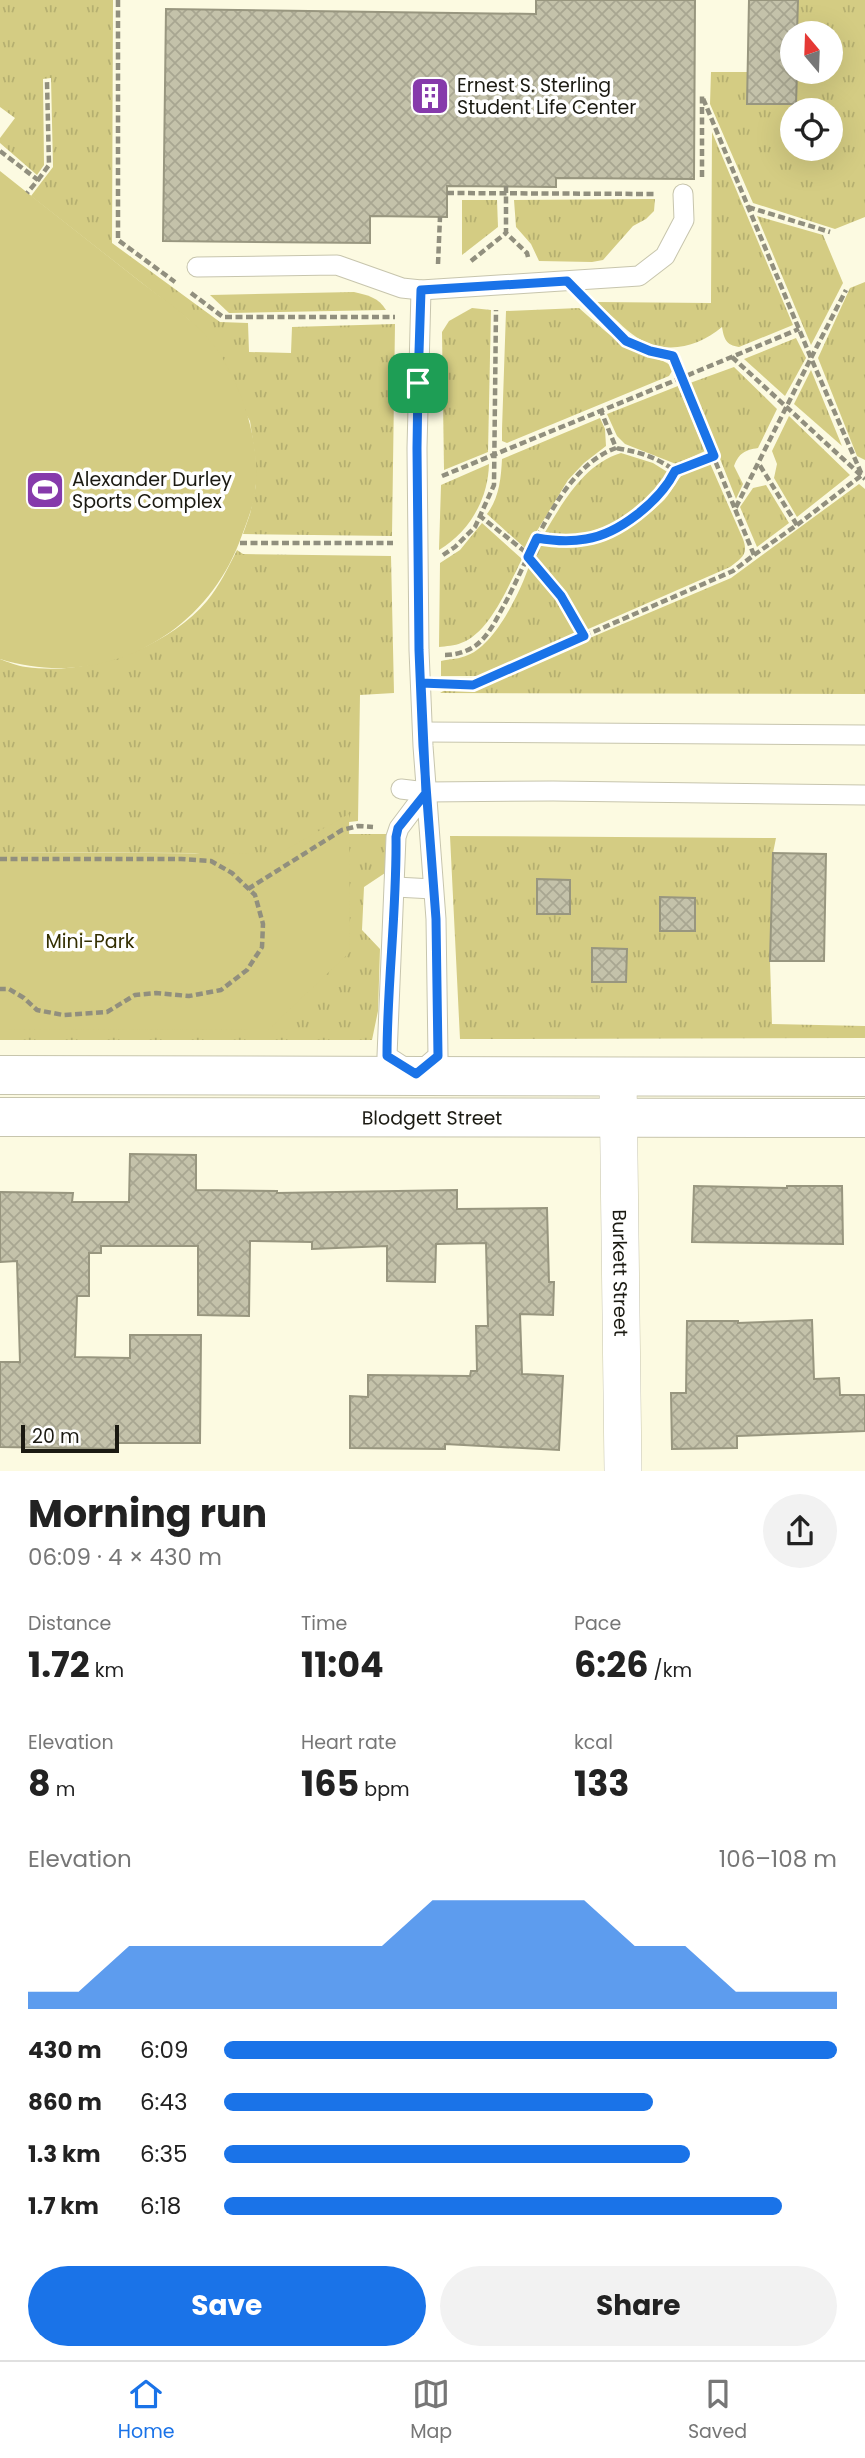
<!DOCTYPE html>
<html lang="en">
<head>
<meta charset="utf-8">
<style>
	:root { --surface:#fff; --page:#f2f2f2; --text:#222; --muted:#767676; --line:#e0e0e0; --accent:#1a73e8 }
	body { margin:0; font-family:Poppins,sans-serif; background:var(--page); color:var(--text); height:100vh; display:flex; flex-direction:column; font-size:26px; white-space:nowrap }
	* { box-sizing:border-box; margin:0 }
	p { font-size:23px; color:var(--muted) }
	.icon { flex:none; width:38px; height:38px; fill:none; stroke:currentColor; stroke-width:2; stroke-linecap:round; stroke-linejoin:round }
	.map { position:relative; height:1471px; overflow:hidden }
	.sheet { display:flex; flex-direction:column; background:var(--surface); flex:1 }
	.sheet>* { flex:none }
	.needle { width:46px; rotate:341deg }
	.fabs { position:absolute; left:780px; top:21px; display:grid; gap:14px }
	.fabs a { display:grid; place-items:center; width:63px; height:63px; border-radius:50%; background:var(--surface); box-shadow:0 7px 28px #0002; font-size:35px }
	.scale { position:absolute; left:21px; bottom:18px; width:98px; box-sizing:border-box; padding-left:7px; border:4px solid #1b1a12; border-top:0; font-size:19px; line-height:24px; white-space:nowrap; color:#1b1a12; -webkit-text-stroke:5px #fff; paint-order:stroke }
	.pin { position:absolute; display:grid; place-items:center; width:60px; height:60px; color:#fff; margin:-30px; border-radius:14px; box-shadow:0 4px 10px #0006 }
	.round { display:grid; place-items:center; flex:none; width:74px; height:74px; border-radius:37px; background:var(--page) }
	.head { display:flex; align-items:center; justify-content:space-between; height:119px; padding:0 28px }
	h1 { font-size:38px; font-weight:700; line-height:52px }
	.metrics { display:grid; grid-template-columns:repeat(3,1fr); gap:10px; height:119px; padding:7px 28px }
	.metrics div { display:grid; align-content:center }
	.metrics b { font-size:35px; font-weight:700 }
	.metrics small { font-size:19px; font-weight:400 }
	.metrics p { font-size:19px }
	.chart { height:196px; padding:14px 28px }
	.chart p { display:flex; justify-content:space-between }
	.chart svg { width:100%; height:126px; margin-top:7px; fill:var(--accent); opacity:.7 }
	.button { display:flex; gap:14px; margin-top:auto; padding:14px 28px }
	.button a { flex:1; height:80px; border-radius:42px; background:var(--accent); color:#fff; font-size:28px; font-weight:700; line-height:80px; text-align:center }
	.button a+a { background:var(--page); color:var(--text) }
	ul { padding:0 28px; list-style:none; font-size:23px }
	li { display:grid; grid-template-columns:112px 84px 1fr; align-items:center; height:52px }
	li i { height:18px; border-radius:9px; background:var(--accent) }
	.tabs { display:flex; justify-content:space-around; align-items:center; height:98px; border-top:2px solid var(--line); background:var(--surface); font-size:19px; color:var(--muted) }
	.tabs a { display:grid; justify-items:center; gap:4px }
	.tabs .selected { color:var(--accent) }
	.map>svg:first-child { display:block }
</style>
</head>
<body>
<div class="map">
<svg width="865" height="1471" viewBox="0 0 865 1471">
	<defs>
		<pattern id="grass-tufts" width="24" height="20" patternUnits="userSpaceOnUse" patternTransform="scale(1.75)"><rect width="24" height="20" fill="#d4cc83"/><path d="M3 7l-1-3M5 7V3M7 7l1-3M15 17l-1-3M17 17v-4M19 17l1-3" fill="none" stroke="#b5af70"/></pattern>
		<pattern id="building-cross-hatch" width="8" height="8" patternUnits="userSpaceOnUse" patternTransform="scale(1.75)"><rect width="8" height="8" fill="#c4c2aa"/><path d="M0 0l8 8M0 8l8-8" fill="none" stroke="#a8a691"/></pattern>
	</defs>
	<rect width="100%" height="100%" fill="#fcfae1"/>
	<!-- grass -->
	<g fill="url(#grass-tufts)" fill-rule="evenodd">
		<path d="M 0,0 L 113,0 L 112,243 L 220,322 L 248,323 L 249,352 L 291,353 L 292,327 L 395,324 L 392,536 L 243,534 L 250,514 L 256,485 L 255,455 L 250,421 L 189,320 L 31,196 L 53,167 L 51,78 L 43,79 L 44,165 L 37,175 L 0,143 L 0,138 L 15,118 L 0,107 Z"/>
		<path d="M 798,0 L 865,0 L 865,217 L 835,229 L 753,203 L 710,104 L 711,72 L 748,72 L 748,104 L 796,104 L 797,72 L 831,72 L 831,33 L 797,33 ZM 793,110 L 831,110 L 831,149 L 793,149 Z"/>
		<path d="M 712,132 L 793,325 L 739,347 C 726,345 724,339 722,327 C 696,349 661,356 632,334 C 619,324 609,312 595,302 L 711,303 Z"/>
		<path d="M 655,199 L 654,211 L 646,219 L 633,226 L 603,260 L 592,262 L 539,261 L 531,244 L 516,227 L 514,200 Z"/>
		<path d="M 462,200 L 497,200 L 498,227 L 462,255 Z"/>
		<path d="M 757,216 L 823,235 L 843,283 L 811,345 Z"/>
		<path d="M 865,282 L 865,460 L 857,456 L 818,358 L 850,288 Z"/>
		<path d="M 354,292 C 368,295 379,298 386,310 L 229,313 L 210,295 Z"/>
		<path d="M 472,308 L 491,310 L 488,452 L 444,470 L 442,332 L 449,321 Z"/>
		<path d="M 579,308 C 597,324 615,341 636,352 C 648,358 662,358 671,366 L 672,371 L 669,376 L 507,443 L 502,441 L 502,429 L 506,311 Z"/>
		<path d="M 796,338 L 806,358 L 785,396 L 744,359 Z"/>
		<path d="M 734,367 L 777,409 L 758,448 C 745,450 739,453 734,466 L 743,484 L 736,499 L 690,383 Z"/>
		<path d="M 811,370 L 842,446 L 794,404 Z"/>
		<path d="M 678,386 L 705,451 L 676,464 L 625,444 L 617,436 L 607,414 Z"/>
		<path d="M 789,416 L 850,475 L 797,517 L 774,478 L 777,464 L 772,451 Z"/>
		<path d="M 600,418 L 605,429 L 606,446 L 584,463 L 568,480 L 526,549 L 487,514 C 499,498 501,479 502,459 Z"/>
		<path d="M 621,453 L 653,463 L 669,473 C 647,514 591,546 544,534 C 563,502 584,464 621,453 Z"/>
		<path d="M 709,461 L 743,539 C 749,555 741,558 730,567 L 586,630 C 569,602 557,581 532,558 L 540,543 C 583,559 631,531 662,502 C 670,495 674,484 681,476 C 687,468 701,465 709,461 Z"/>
		<path d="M 489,464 C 488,500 469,532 439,550 L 441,485 Z"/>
		<path d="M 859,484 L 865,489 L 865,694 L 440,693 L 450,687 L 472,688 L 731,578 Z"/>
		<path d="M 766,485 L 789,523 L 757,547 L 740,507 L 753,488 Z"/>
		<path d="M 482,523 L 522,559 C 509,584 490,633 461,643 C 455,646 446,646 439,647 L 440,563 L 460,550 Z"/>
		<path d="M 237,550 L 243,554 L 391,556 L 394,693 L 360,695 L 358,821 L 340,823 L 249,880 L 215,857 L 195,853 L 0,852 L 0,659 C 8,662 17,666 26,667 C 88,676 166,649 207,601 C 220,585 228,568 237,550 Z"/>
		<path d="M 529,566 L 552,593 L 577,635 L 480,676 L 441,676 L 441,661 C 450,659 460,659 468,655 C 495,644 520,593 529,566 Z"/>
		<path d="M 347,834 L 386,834 L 385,873 L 364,887 L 362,930 L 380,949 L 378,1011 L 372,1040 L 0,1040 L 0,995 Z"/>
		<path d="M 450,836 L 776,838 L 773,853 L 770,961 L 772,1024 L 865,1026 L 865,1038 L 460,1039 Z"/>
	</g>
	<!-- park -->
	<g fill="#d4cc83">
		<path d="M 0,171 C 47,208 95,246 142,283 C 167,302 203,326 220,354 C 243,392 259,439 256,484 C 255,502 248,519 242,535 C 207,636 102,691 0,659 Z"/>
		<path d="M 349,814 L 350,952 L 268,1030 L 0,1029 L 0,852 L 278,854 Z"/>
	</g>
	<!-- building -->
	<g fill="url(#building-cross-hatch)" stroke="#98967f" stroke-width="2">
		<path d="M 536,0 L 695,0 L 694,179 L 556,178 L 556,187 L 447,186 L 447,217 L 370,216 L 370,243 L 163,241 L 166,9 L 536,14 Z"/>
		<path d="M 749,0 L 798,0 L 797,33 L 793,33 L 793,72 L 797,72 L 796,104 L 747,104 Z"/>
		<path d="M 773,853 L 826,854 L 824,961 L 770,961 Z"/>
		<path d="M 537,879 L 570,880 L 570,914 L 537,914 Z"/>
		<path d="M 660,897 L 695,898 L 695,931 L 660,931 Z"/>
		<path d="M 592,948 L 627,949 L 626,982 L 592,982 Z"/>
		<path d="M 130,1154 L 196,1155 L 196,1190 L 277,1191 L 277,1193 L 457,1190 L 457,1209 L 547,1208 L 549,1282 L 554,1282 L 553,1315 L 520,1314 L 522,1374 L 563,1376 L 559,1450 L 445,1444 L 445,1449 L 350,1448 L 350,1396 L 368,1397 L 368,1375 L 470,1376 L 471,1371 L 477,1371 L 476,1326 L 488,1326 L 486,1243 L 436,1244 L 435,1282 L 387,1281 L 387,1246 L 312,1249 L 312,1242 L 250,1241 L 249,1316 L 198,1315 L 198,1246 L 101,1246 L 101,1253 L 89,1253 L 89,1296 L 77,1296 L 75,1357 L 130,1358 L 130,1335 L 201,1335 L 200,1443 L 118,1443 L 118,1449 L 0,1447 L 0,1362 L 20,1362 L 17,1261 L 0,1262 L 0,1192 L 73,1193 L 72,1202 L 129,1202 Z"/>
		<path d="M 694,1186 L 787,1188 L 787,1186 L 842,1186 L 843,1244 L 692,1242 Z"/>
		<path d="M 812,1320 L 814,1379 L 839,1378 L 840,1395 L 865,1395 L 865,1431 L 737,1436 L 737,1448 L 672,1449 L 671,1393 L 686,1393 L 687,1321 L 738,1321 L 738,1323 Z"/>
	</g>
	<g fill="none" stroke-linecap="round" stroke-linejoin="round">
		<!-- lane casing -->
		<g stroke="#c7c5ad" stroke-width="21">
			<g id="lane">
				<path d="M 197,267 L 337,265 L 402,288 L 421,290 L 639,276 L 665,256 L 684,220 L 683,194"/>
				<path d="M 421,290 L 417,448 L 419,650 L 423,746 L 436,919 L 438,1056 L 416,1075 L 387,1056 L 396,837 L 399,828 L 426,792"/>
				<path d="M 423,732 L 865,735"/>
				<path d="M 401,789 L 426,792 L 553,791 L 865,795"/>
				<path d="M 396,887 L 433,889"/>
			</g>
		</g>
		<!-- street casing -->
		<g stroke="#c7c5ad" stroke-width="38">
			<g id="street">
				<path id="s1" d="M 618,1077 L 623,1471"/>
			</g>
		</g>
		<!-- secondary casing -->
		<g stroke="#c7c5ad" stroke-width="40">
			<g id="secondary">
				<path d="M 0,1075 L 865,1077"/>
				<path id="s2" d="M 0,1117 L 865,1118"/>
			</g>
		</g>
		<!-- path -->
		<g stroke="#918f7e" stroke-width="4.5" stroke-dasharray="7 3.5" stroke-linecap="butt">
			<path d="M 118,0 L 118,240 L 175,282"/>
			<path d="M 0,151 L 38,180 L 27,193"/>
			<path d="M 702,177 L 702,96 L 811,358 L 735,509 L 681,378 L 799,329"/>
			<path d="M 38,180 L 49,165 L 47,82"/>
			<path d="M 506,186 L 506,233 L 527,253 L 528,257"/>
			<path d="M 447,193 L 657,194"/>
			<path d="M 748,207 L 830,232"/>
			<path d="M 471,261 L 506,233"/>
			<path d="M 438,264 L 440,217"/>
			<path d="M 191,293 L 223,317 L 395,317"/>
			<path d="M 732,357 L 865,479"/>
			<path d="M 675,471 L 713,457"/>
			<path d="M 442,476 L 681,378 L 673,356 L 650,351 L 626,341 L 589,304"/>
			<path d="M 797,525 L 862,475 L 811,358 L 846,290"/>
			<path d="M 537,538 C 554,541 570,542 586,539 C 619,534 660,501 675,471 C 657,457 639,452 616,448"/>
			<path d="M 240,543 L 393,543"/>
			<path d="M 443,555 L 455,547 L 475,527 L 494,485 L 496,310"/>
			<path d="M 754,555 L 797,525 L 759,464"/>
			<path d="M 584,636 L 733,571 L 754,555 L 735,509"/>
			<path d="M 445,655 C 455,655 466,652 475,646 C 488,637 496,620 503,607 C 531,557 558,469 616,448 L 601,411"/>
			<path d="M 445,684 L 473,685 L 584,636 L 561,596 L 523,550 L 480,516"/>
			<path d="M 0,859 L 181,859 L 211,861 L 232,873 L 255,895 L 263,924 L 262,947 L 247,970 L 221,990 L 189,996 L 156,993 L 135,995 L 107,1012 L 63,1015 L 37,1010 L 24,998 L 9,989 L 0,989"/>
			<path d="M 248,889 L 342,830 L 358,826 L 373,827"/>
		</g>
		<!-- lane -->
		<use href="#lane" stroke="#fff" stroke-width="19"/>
		<!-- street -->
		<use href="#street" stroke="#fff" stroke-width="37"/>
		<!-- secondary -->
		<use href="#secondary" stroke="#fff" stroke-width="38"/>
	</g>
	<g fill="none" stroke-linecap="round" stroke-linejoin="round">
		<!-- route casing -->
		<g stroke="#fff" stroke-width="14">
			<path id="route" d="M 418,383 L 417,448 L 419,650 L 423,746 L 436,919 L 438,1056 L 416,1074 L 387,1056 C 387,983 397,910 396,837 L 398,828 L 426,793 L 421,683 L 473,685 L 584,636 L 561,596 L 528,557 L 537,538 C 554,541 570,542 586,539 C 619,534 660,501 675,471 L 714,456 L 673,356 L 650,351 L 626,341 L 567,281 L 421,290 L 418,383"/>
		</g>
		<!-- route -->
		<use href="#route" stroke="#1a73e8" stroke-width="9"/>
	</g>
	<!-- icons -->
	<defs>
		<g id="building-square" transform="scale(2.0125)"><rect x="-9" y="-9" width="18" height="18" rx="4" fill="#863aab" stroke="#fff"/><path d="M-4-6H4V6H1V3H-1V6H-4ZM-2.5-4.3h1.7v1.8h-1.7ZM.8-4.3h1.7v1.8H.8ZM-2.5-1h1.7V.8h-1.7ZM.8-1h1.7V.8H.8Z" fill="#fff"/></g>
		<g id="stadium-square" transform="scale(2.0125)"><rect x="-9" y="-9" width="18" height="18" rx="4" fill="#863aab" stroke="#fff"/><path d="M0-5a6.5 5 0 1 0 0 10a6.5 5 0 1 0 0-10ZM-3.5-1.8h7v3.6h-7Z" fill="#fff"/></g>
	</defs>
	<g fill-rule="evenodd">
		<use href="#building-square" x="430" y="96"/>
		<use href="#stadium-square" x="45" y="490"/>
	</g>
	<g text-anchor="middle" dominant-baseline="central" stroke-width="7" stroke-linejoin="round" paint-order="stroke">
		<!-- poi labels -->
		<g font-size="19" fill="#1b1a12" stroke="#fff" text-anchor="start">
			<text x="457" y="85">Ernest S. Sterling<tspan x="457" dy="22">Student Life Center</tspan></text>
			<text x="72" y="479">Alexander Durley<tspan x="72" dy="22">Sports Complex</tspan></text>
		</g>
		<!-- park labels -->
		<g font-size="19" fill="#332e01" stroke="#fff">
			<text x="90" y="941">Mini-Park</text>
		</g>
		<!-- street labels -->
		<g font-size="19" fill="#1b1a12" stroke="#fff">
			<text stroke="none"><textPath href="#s2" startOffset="432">Blodgett Street</textPath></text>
			<text stroke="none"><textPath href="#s1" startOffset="196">Burkett Street</textPath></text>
		</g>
	</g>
</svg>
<div class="fabs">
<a><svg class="needle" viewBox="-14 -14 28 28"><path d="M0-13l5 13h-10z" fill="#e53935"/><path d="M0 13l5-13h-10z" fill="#767676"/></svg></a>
<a><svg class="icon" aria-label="locate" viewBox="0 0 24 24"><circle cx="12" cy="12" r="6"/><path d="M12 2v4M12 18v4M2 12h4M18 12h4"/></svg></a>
</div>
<div class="scale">20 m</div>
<div class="pin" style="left:418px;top:383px;background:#1e9e55"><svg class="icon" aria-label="arrive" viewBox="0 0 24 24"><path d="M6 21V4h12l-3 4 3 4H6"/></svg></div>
</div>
<section class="sheet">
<div class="head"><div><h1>Morning run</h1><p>06:09 · 4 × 430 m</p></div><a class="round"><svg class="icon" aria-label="share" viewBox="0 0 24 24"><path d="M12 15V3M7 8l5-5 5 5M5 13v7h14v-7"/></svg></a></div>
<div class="metrics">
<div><p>Distance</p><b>1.72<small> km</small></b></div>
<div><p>Time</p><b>11:04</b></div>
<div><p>Pace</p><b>6:26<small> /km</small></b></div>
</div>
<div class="metrics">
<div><p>Elevation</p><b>8<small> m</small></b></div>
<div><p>Heart rate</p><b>165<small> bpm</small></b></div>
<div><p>kcal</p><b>133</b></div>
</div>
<div class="chart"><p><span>Elevation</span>106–108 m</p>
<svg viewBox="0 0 160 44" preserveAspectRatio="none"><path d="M0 44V38L10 38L20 22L30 22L40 22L50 22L60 22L70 22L80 6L90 6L100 6L110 6L120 22L130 22L140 38L150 38L160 38V44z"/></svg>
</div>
<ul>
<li><b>430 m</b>6:09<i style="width:100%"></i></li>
<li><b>860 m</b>6:43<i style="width:70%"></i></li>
<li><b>1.3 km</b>6:35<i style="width:76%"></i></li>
<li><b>1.7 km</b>6:18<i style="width:91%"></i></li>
</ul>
<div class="button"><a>Save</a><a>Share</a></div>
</section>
<nav class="tabs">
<a class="selected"><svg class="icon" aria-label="home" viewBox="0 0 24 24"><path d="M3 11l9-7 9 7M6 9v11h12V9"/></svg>Home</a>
<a><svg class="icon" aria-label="map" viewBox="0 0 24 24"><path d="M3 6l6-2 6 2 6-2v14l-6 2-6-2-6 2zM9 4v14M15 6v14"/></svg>Map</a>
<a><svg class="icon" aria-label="saved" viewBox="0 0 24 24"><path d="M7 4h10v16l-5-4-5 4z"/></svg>Saved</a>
</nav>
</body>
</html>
